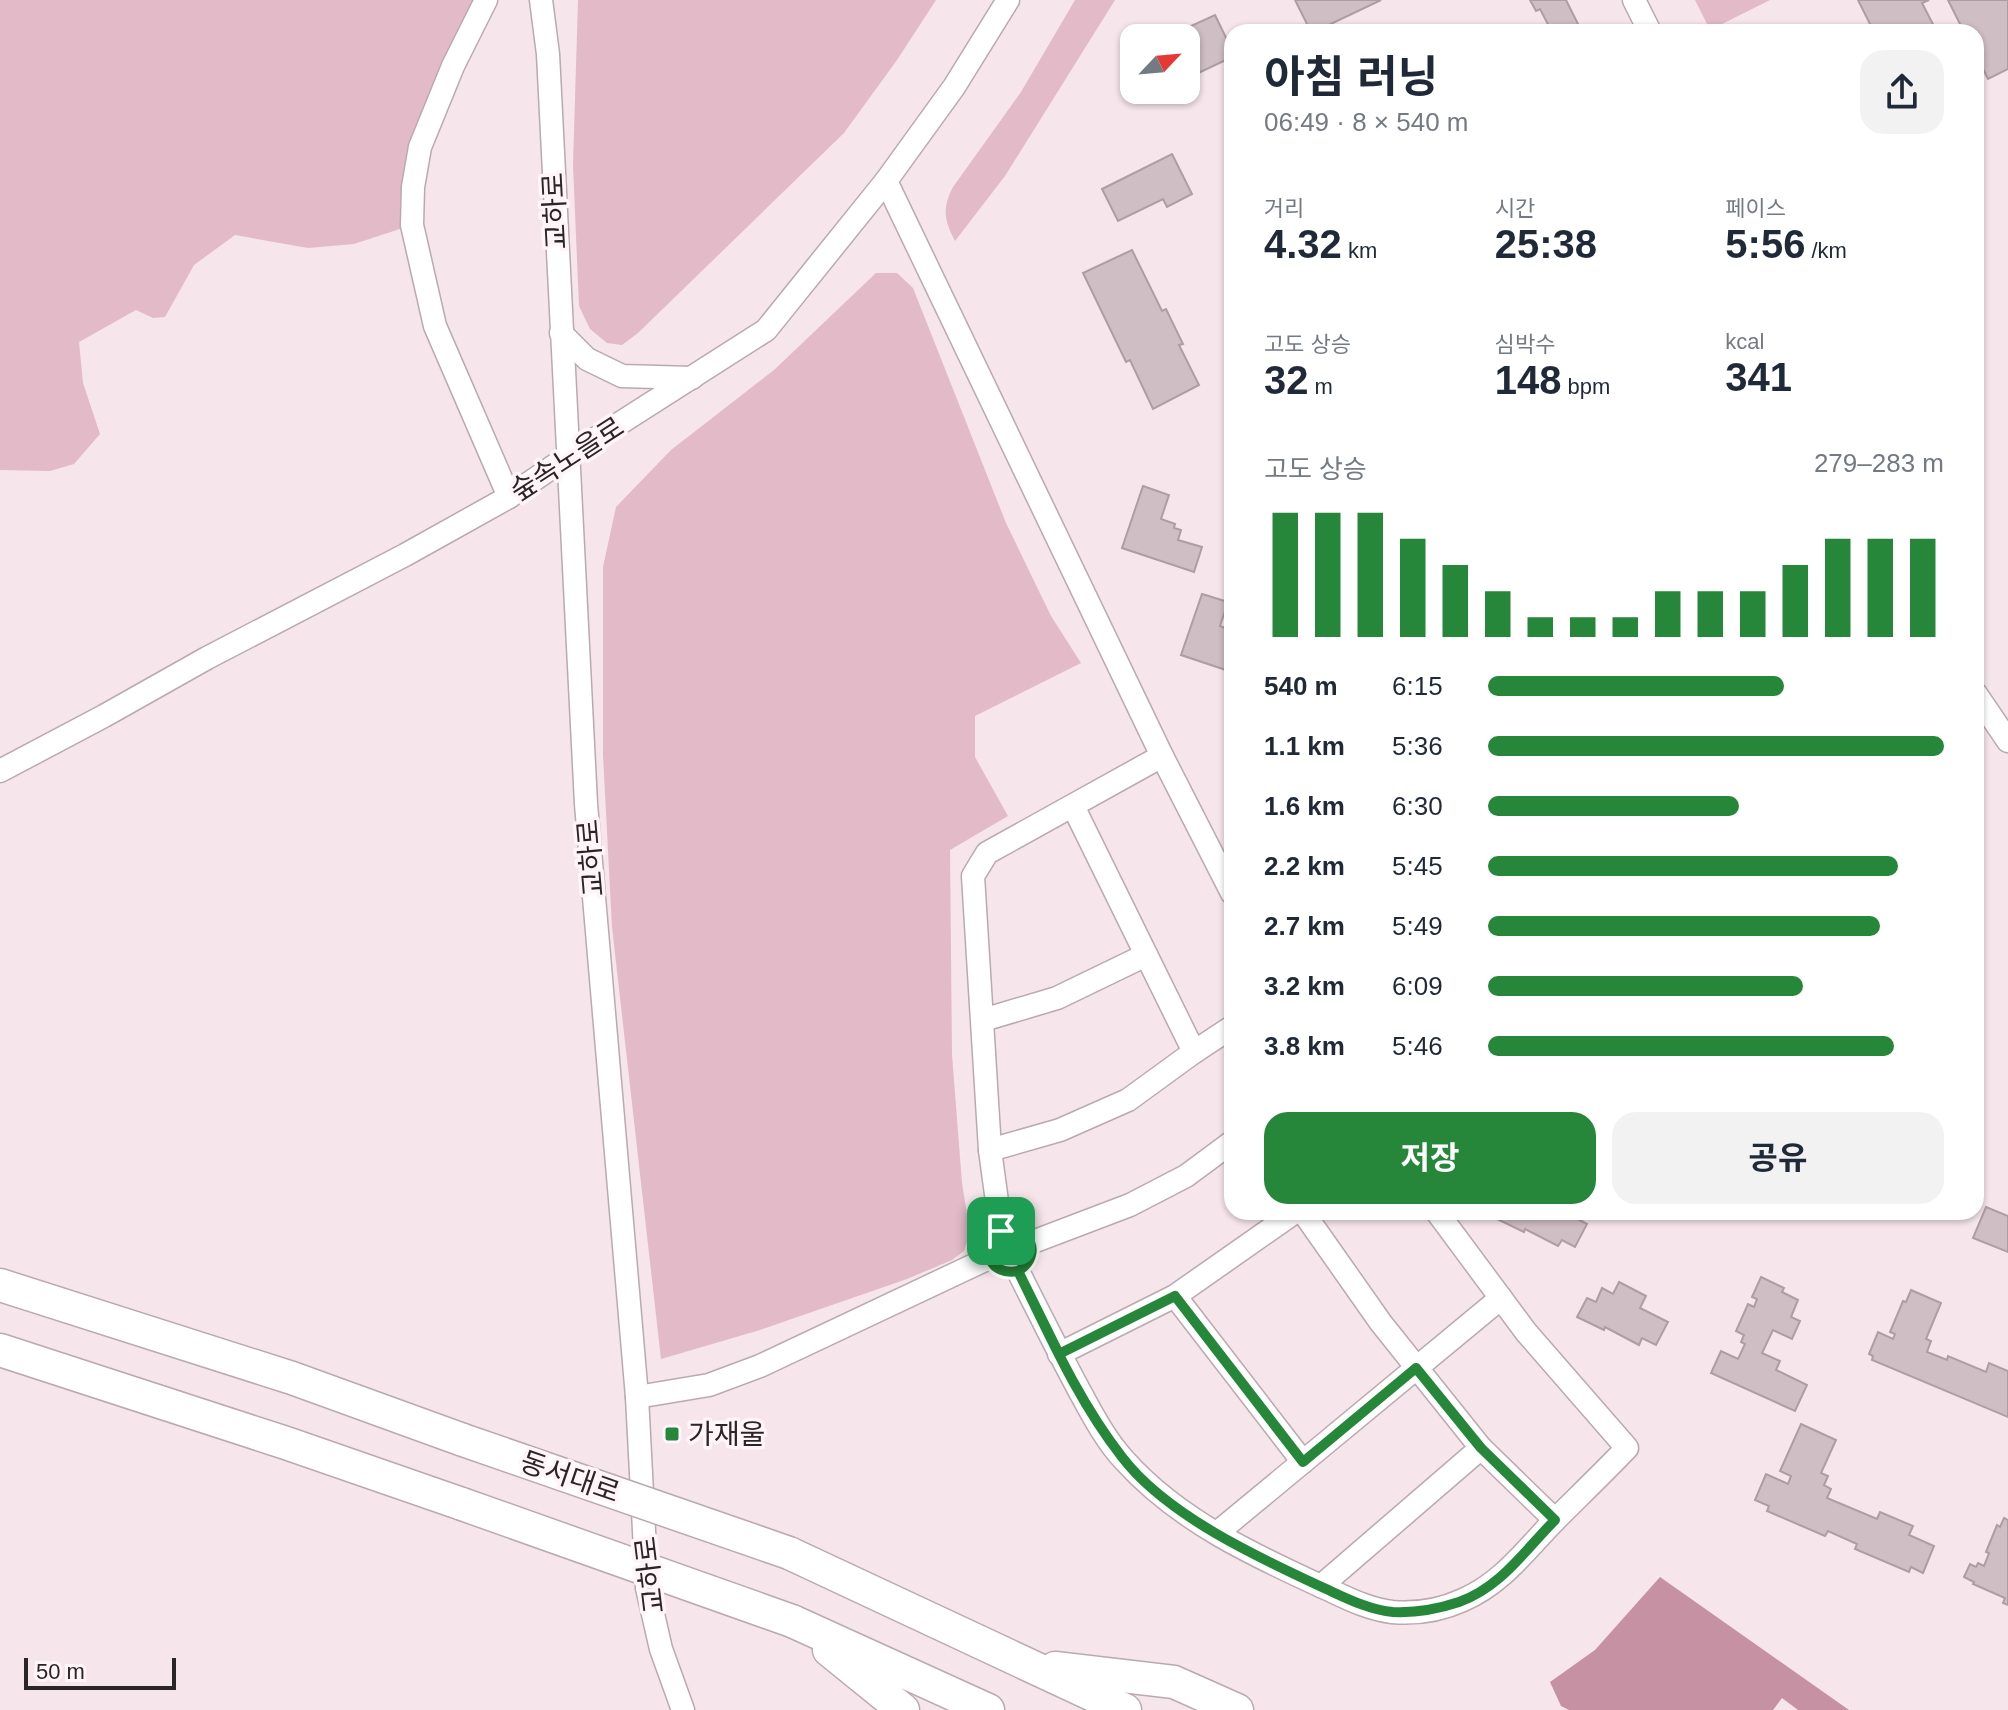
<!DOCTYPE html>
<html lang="ko">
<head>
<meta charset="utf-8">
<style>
	:root { --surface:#fff; --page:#f2f2f3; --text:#1f2937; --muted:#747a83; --accent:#268639 }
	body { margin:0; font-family:Helvetica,"Noto Sans KR",sans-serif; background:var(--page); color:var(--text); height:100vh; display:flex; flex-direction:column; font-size:30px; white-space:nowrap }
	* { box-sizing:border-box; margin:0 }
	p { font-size:26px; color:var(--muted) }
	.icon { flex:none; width:44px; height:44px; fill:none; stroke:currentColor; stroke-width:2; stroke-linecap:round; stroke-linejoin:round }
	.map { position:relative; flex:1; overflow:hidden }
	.drawer { position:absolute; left:1224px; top:24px; width:760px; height:1196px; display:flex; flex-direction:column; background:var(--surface); border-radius:24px; box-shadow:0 2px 6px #0004 }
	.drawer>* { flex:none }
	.needle { width:52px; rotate:64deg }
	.buttons { position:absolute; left:1120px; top:24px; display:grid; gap:16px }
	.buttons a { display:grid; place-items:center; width:80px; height:80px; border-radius:16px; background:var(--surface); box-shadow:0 2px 6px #0004; font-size:40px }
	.scale { position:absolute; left:24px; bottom:20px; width:152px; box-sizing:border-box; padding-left:8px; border:4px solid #2b2527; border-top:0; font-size:22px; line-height:28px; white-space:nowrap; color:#2b2527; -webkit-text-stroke:6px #fff4f8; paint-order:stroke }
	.pin { position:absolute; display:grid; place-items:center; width:68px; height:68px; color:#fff; margin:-34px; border-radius:16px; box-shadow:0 4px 12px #0006 }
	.round { display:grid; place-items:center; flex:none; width:84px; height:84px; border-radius:24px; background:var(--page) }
	.summary { display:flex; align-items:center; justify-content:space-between; height:136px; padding:0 40px }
	h1 { font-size:44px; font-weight:700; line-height:60px }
	.stats { display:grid; grid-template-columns:repeat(3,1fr); gap:12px; height:136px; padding:8px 40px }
	.stats div { display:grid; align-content:center }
	.stats b { font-size:40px; font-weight:700 }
	.stats small { font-size:22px; font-weight:400 }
	.stats p { font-size:22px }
	.chart { height:224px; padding:16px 40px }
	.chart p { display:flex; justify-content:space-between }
	.chart svg { width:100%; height:144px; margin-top:8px; stroke:var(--accent); stroke-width:6 }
	.button { display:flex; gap:16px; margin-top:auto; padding:16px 40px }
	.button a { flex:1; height:92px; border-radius:24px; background:var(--accent); color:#fff; font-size:32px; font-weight:700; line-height:92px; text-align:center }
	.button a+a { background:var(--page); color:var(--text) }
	ul { padding:0 40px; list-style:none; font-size:26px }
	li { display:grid; grid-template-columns:128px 96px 1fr; align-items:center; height:60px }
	li i { height:20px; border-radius:10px; background:var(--accent) }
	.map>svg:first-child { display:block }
</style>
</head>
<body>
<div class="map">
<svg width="2008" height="1710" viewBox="0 0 2008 1710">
	<rect width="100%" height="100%" fill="#f6e5ea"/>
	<!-- green -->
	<g fill="#e3bac7">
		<path d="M 0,0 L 478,0 L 447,73 L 412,225 L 354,244 L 308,248 L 235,235 L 194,265 L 165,317 L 153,318 L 136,310 L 79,342 L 83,383 L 100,434 L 74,464 L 50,471 L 0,470 Z"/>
		<path d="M 578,0 L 936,0 L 897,60 L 844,133 L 638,333 L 622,345 L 607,343 L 590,329 L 579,306 L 573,165 Z"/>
		<path d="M 1075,0 L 1115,0 L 1005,176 L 955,241 C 944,220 942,208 953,187 L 1021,92 Z"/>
		<path d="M 1695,0 L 1770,0 L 1710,30 Z"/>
		<path d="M 876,273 L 897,273 L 913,288 L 1006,523 L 1051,616 L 1081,663 L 975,716 L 975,757 L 1008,816 L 950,850 L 952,1055 L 962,1183 L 970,1233 L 964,1251 L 952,1260 L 907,1279 L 760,1330 L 661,1359 L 612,927 L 603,755 L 603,567 L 616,507 L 671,450 L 774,370 Z"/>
	</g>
	<!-- water -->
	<path fill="#c591a3" d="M 1660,1577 L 1849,1710 L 1798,1710 L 1782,1698 L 1773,1710 L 1569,1710 L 1561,1706 L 1550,1682 L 1595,1650 Z"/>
	<!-- building -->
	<g fill="#cfbec3" stroke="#ae9da3" stroke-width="2">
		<path d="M 1295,0 L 1381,0 L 1314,32 L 1311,32 Z"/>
		<path d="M 1530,0 L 1566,0 L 1582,32 L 1552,32 L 1540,9 L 1536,11 Z"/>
		<path d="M 1858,0 L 1929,0 L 1922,3 L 1937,32 L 1874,32 Z"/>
		<path d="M 1948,0 L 2008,0 L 2008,69 L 1988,79 L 1976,55 L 1976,32 L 1964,32 Z"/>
		<path d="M 1215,15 L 1232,50 L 1232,57 L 1186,79 L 1186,47 L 1198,42 L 1191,26 Z"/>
		<path d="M 1134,72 L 1134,90 L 1163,90 L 1139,101 L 1126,75 Z"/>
		<path d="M 1172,154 L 1192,194 L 1167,207 L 1163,199 L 1118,221 L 1102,189 Z"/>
		<path d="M 1132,250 L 1162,311 L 1166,309 L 1183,344 L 1179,345 L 1199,385 L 1153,409 L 1130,360 L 1126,362 L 1083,273 Z"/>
		<path d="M 1143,486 L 1169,495 L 1161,519 L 1175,524 L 1174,528 L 1181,530 L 1178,540 L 1202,547 L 1194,572 L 1122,548 Z"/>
		<path d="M 1202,594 L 1228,602 L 1220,626 L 1232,631 L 1232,672 L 1181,655 Z"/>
		<path d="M 1986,1207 L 2008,1216 L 2008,1252 L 1973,1238 Z"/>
		<path d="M 1500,1212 L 1564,1212 L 1587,1224 L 1575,1247 L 1562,1240 L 1558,1246 L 1525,1229 L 1524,1232 L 1497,1219 Z"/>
		<path d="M 1761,1277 L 1784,1288 L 1782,1292 L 1798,1300 L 1791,1317 L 1800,1321 L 1792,1339 L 1773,1330 L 1762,1353 L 1780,1361 L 1776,1370 L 1807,1385 L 1795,1411 L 1711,1373 L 1721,1351 L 1738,1359 L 1745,1344 L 1741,1342 L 1744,1335 L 1736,1331 L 1748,1304 L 1754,1307 L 1757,1299 L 1752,1297 Z"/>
		<path d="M 1619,1282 L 1646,1296 L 1640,1308 L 1668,1322 L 1656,1345 L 1642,1338 L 1639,1345 L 1605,1327 L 1604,1330 L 1577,1317 L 1587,1298 L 1596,1302 L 1602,1288 L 1613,1294 Z"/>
		<path d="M 1911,1290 L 1941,1303 L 1926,1339 L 1931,1341 L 1927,1352 L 1947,1360 L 1948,1356 L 1986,1372 L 1989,1363 L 2008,1371 L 2008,1417 L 1872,1360 L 1873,1356 L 1869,1354 L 1878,1332 L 1893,1339 L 1895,1334 L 1890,1332 L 1903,1301 L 1906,1302 Z"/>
		<path d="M 1801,1424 L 1836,1440 L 1821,1473 L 1828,1476 L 1824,1485 L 1831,1489 L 1827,1498 L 1877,1519 L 1880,1512 L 1913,1526 L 1909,1535 L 1934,1546 L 1923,1573 L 1911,1567 L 1909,1572 L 1855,1549 L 1857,1544 L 1828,1531 L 1825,1536 L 1767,1511 L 1769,1506 L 1755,1500 L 1766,1474 L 1788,1484 L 1791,1476 L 1780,1471 Z"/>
		<path d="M 2004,1518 L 2008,1520 L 2008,1605 L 2003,1603 L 2005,1598 L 1973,1584 L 1974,1582 L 1964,1577 L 1970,1564 L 1976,1567 L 1978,1563 L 1984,1566 L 1989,1553 L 1986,1552 L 1997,1525 L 2000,1527 Z"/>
	</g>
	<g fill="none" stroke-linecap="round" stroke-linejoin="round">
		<!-- minor casing -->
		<g stroke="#baaaaf" stroke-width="25">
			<g id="minor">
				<path d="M 486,0 L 453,66 L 420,147 L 413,187 L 412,225 L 435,326 L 509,497"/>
				<path d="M 541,0 L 548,54 L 586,804 L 637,1397 L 647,1588 L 661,1649 L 683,1710"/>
				<path d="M 1634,0 L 1650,32"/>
				<path d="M 886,181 L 1162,756 L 1232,893"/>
				<path d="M 561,333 L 587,359 L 622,376 L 692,378"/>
				<path d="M 1976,694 L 2008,741"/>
				<path d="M 0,771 L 104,716 L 207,658 L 405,555 L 509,497 L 567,457 L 766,330 L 886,181 L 954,87 L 1008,0"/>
				<path d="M 1073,806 L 1194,1052"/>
				<path d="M 983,1020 L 1057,998 L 1146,955"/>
				<path d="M 990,1150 L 1060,1130 L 1128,1100 L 1194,1052 L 1232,1027"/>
				<path d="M 1303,1212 L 1381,1323 L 1481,1448 L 1555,1520"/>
				<path d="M 1001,1231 L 990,1150 L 973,876 L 987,853 L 1162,756"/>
				<path d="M 1030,1243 L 1130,1205 L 1186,1176 L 1232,1142"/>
				<path d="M 1018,1271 C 1038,1311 1058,1351 1079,1390 C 1092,1414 1106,1441 1125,1461 C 1178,1520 1253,1555 1323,1587 C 1345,1597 1367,1609 1392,1612 C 1415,1614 1441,1610 1463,1600 C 1502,1583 1525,1551 1554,1521 C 1578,1497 1603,1473 1627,1448 L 1526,1332 L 1437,1212"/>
				<path d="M 1175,1296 L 1303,1462"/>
				<path d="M 1059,1354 L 1175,1296 L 1295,1212"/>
				<path d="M 637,1397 L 709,1385 L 760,1366 L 989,1258"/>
				<path d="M 1217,1533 L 1501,1298"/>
				<path d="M 1321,1586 L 1481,1448"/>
			</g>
		</g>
		<!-- highway casing -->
		<g stroke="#baaaaf" stroke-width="35">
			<g id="highway">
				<path d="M 0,1285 L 292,1378 L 463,1440"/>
				<path d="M 0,1350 L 286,1443 L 462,1504"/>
				<path d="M 789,1553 L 1125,1710"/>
				<path d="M 792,1621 L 988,1710"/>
				<path d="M 829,1650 L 903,1710"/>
				<path d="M 1055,1668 L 1174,1682 L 1237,1710"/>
			</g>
		</g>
		<!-- minor -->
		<use href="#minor" stroke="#fff" stroke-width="22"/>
		<!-- highway -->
		<use href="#highway" stroke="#fff" stroke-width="32"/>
		<!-- highway-bridge casing -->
		<g stroke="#baaaaf" stroke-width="35" stroke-linecap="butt">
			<g id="highway-bridge">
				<path d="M 463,1440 L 789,1553"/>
				<path d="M 462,1504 L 792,1621"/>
			</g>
		</g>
		<!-- highway-bridge -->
		<use href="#highway-bridge" stroke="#fff" stroke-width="32"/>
	</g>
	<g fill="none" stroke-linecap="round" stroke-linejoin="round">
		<!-- route casing -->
		<g stroke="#fff" stroke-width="16">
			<path id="route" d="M 1001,1231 C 1030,1223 1044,1256 1018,1271 C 1049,1334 1078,1401 1122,1457 C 1166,1515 1259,1558 1324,1588 C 1346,1598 1369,1610 1393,1612 C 1416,1613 1438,1609 1459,1602 C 1501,1587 1525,1550 1555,1520 L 1481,1448 L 1416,1368 L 1303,1462 L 1175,1296 L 1059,1354 L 1018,1271 C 990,1277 977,1247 1001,1231"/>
		</g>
		<!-- route -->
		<use href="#route" stroke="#268639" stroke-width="10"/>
	</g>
	<!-- markers -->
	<rect fill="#268639" stroke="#fff4f8" stroke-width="3" x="664" y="1426" width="16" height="16" rx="4"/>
	<g text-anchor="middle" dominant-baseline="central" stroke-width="7" stroke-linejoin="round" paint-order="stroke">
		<!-- street labels -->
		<g font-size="28" fill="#2b2527" stroke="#fff4f8">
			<text transform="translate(555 211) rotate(-93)">교하로</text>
			<text transform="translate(567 459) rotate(-33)">숲속노을로</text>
			<text transform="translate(591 858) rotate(-95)">교하로</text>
			<text transform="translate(570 1477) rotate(19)">동서대로</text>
			<text transform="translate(650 1575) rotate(-97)">교하로</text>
		</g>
		<!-- poi labels -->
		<g font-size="28" fill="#2b2527" stroke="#fff4f8" text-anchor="start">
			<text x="688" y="1434">가재울</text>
		</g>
	</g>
</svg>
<div class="buttons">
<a><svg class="needle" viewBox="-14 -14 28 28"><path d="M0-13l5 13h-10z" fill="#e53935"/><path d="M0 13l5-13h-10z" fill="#747a83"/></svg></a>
</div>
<div class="scale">50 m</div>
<div class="pin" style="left:1001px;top:1231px;background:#1e9e55"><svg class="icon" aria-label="arrive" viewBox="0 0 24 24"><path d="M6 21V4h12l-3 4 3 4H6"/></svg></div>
<section class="drawer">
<div class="summary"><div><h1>아침 러닝</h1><p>06:49 · 8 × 540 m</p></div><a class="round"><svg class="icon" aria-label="share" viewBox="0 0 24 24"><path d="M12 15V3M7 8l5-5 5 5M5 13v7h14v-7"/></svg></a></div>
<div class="stats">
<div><p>거리</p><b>4.32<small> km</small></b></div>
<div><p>시간</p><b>25:38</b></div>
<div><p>페이스</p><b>5:56<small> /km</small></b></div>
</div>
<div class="stats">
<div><p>고도 상승</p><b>32<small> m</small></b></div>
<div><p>심박수</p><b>148<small> bpm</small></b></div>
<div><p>kcal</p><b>341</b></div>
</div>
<div class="chart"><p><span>고도 상승</span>279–283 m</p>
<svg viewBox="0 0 160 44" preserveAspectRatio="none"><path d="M5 44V6M15 44V6M25 44V6M35 44V14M45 44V22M55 44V30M65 44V38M75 44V38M85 44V38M95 44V30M105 44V30M115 44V30M125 44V22M135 44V14M145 44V14M155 44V14"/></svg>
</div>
<ul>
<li><b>540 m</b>6:15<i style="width:65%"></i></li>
<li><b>1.1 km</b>5:36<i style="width:100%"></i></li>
<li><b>1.6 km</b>6:30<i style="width:55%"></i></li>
<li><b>2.2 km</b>5:45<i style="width:90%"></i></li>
<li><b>2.7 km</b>5:49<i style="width:86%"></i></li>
<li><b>3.2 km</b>6:09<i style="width:69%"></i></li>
<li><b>3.8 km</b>5:46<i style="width:89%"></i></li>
</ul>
<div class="button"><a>저장</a><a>공유</a></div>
</section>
</div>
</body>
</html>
